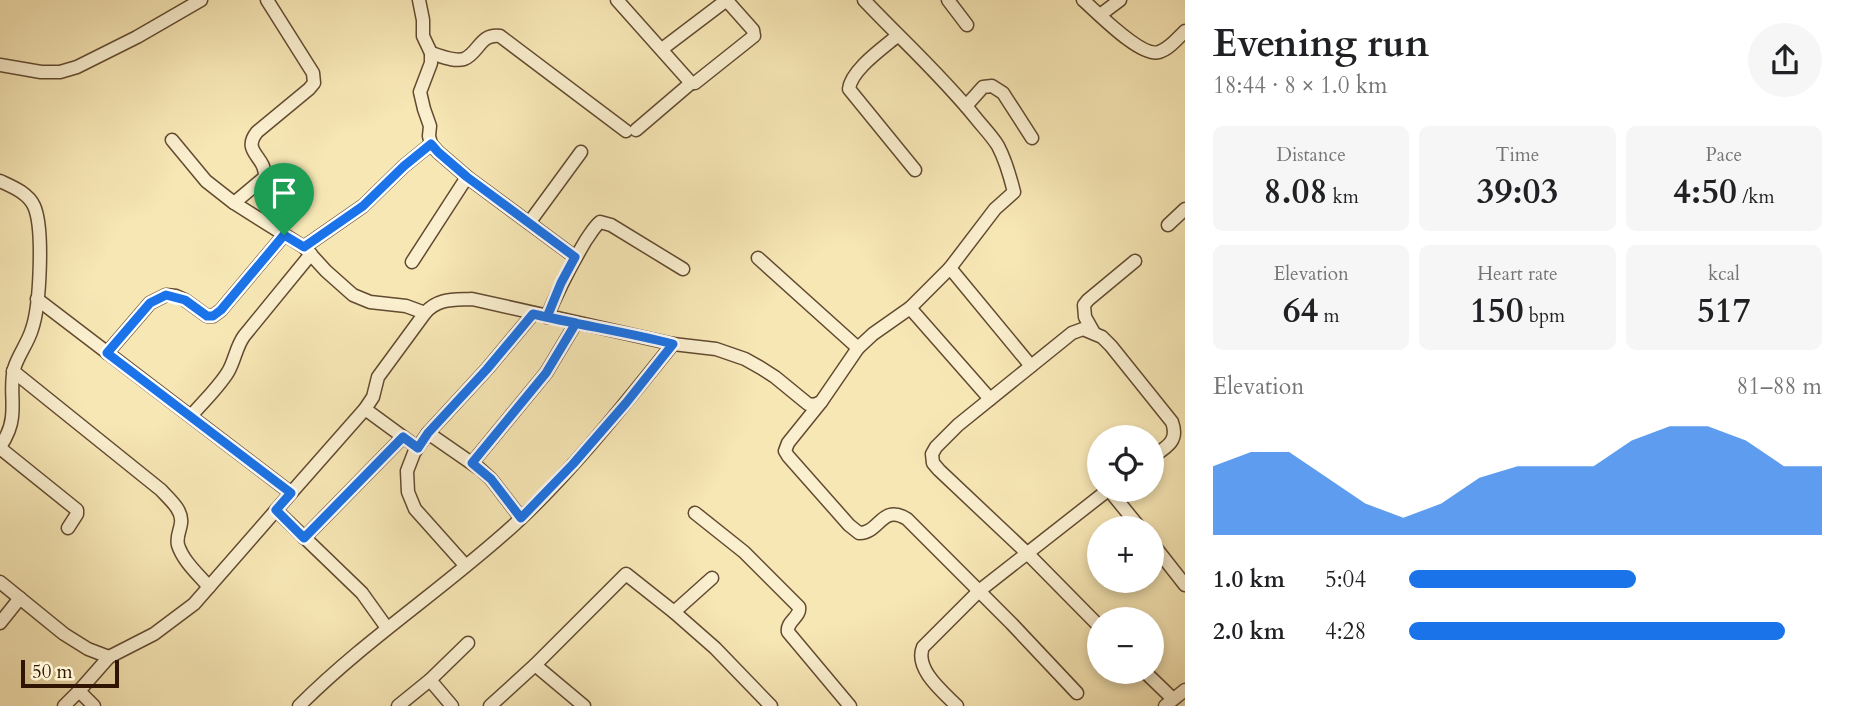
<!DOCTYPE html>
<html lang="en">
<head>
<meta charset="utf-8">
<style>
	:root { --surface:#fff; --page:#f6f6f6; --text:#202124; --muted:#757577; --accent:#1a73e8 }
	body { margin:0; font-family:Cardo,serif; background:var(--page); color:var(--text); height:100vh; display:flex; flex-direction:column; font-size:26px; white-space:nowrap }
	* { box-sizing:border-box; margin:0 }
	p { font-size:23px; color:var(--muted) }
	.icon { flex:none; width:38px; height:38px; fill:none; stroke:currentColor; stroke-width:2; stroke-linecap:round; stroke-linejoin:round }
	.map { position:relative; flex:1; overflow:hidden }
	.drawer { display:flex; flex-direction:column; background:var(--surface); width:665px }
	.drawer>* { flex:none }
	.controls { position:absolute; left:1087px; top:425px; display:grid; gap:14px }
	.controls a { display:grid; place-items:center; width:77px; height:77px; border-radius:50%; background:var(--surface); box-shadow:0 4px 10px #0003; font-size:35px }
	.scale { position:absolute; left:21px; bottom:18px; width:98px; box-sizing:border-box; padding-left:7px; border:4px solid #311503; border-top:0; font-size:19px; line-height:24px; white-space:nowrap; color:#311503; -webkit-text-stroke:5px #faefcf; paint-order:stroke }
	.pin { position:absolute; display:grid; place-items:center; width:60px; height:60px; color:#fff; margin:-72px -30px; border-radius:50% 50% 50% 0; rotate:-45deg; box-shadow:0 0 7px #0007 }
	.pin .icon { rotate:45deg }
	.round { display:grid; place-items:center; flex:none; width:74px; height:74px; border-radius:37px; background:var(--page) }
	.overview { display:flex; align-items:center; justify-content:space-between; height:119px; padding:0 28px }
	h1 { font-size:38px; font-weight:600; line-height:52px }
	.figures { display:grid; grid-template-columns:repeat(3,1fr); gap:10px; height:119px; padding:7px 28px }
	.figures div { display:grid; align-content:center; border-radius:10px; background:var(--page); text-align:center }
	.figures b { font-size:35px; font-weight:600 }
	.figures small { font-size:19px; font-weight:400 }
	.figures p { font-size:19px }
	.chart { height:196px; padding:14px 28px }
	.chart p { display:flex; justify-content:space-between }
	.chart svg { width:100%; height:126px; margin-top:7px; fill:var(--accent); opacity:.7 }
	ul { padding:0 28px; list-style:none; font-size:23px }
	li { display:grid; grid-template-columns:112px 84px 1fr; align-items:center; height:52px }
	li i { height:18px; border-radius:9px; background:var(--accent) }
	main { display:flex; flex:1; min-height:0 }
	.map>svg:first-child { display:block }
</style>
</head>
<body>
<main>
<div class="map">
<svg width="1185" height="706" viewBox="0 0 1185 706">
	<rect width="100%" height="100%" fill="#f7e7b5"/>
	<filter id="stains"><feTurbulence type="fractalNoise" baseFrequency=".00286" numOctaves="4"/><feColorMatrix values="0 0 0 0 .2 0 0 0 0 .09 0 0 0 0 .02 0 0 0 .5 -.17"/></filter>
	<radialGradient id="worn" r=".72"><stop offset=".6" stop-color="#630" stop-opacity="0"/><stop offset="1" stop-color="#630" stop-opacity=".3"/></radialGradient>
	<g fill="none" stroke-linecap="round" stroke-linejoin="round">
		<!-- minor casing -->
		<g stroke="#624a30" stroke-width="15">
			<g id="minor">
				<path d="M 419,0 L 423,20 L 423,36 L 431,53 L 431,63 L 420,92 L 424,109 L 430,126 L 429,136 L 431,144 L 438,152 L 467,177 L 575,257"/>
				<path d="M 617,0 L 691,83 L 695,83 L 754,36 L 753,30 L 729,3 L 724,2 L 662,49"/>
				<path d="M 864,0 C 901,39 941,75 975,117 C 982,126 992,136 998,146 C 1006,161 1010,176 1014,192 L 995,209 L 950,268"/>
				<path d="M 948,0 L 967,25"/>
				<path d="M 1083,0 C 1097,12 1141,58 1159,52 C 1169,49 1178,38 1185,31"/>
				<path d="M 1100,15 L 1120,0"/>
				<path d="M 897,36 C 883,48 851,70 849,89 L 915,170"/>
				<path d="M 431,53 C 441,56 454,62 464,59 C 479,53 480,33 500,36 L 626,131"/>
				<path d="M 0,65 L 41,72 L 60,72 L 77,67 L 137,37 L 201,0"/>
				<path d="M 966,106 L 983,87 L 992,86 L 1003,93 L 1032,138"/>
				<path d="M 636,130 L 691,83"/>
				<path d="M 172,140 L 206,181 L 234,203 L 304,247 L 326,271 L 353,295 L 370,302 L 406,306 L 425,313"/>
				<path d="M 0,181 C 13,187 28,193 34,206 C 44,228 40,306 32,329 C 28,343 18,355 14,369 C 10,385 14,401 12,417 C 11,428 6,438 0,447"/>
				<path d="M 234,203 L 265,177 C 266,156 241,152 257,132 L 309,89 L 314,83 L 313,73 L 267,0"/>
				<path d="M 529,223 L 581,152"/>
				<path d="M 1168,225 L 1185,209"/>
				<path d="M 304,247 L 363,206 L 404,166 L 431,144"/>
				<path d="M 758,258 L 858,348"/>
				<path d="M 412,262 L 467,177"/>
				<path d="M 37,299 L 291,493 L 194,604 L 154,634 L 109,657"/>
				<path d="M 910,308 L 990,399"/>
				<path d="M 547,317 C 558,290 571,265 586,240 C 591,233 594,227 600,222 L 611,225 L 683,269"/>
				<path d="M 1094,333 L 1085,317 L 1084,305 L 1088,300 L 1135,261"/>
				<path d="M 107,353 L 150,303 L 166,295 L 176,296 L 185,300 L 207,316 L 213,316 L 221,310 L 284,235"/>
				<path d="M 13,371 L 161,490 C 169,499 183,510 181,523 C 180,532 176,536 178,545 C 183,561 198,574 209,587"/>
				<path d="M 821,402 L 788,443 L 785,451 L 788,456 L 849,525 L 859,533 C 879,534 882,503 907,519 L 1012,624 L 1077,693"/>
				<path d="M 365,409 L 410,442"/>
				<path d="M 191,416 C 203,402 218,388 228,372 C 235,360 236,347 244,336 L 311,254"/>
				<path d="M 428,433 L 480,469 L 491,479 L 521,518"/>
				<path d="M 0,448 L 77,510 L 77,514 L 68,528"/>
				<path d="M 472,463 L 546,373 L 576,323"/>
				<path d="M 1109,490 L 1140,528"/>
				<path d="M 291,493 L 365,409 L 373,397 L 378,377 L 425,313 C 438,298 453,300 472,299 L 673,344 L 716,349 L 745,359 L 761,368 L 775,377 L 808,404 L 814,405 L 821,402 L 858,348 L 873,334 L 910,308 L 950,268 L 1031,366"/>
				<path d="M 276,510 L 362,593 L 387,628"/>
				<path d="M 695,513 L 744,552 L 799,607 C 801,617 786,621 788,632 L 850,706"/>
				<path d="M 304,538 L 403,437"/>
				<path d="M 1152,543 L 1185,585"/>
				<path d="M 465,565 L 415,509 L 408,492 L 407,471 L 414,453 L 428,433 L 487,369 L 533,314"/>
				<path d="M 0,582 L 64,634 L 88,649 L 109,657 L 79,691 L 94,706"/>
				<path d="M 674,612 L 715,648 L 771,706"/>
				<path d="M 0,623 L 20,598"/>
				<path d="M 1099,626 L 1028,554 L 939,470 L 933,463 L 932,454 L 936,447 L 958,425 L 1072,333 L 1083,329 L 1102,337 L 1111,346 L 1172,422 C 1179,441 1167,447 1152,457"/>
				<path d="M 1145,672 L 1173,699"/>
				<path d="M 64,706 L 79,691"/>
				<path d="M 299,706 C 366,639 445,588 515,524 C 573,470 623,406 673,344"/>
				<path d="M 398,706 L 430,680"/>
				<path d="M 452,706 L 430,680 L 468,643"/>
				<path d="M 490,706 L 535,665"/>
				<path d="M 584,706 L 535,665 L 626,574 L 674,612 L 712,578"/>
				<path d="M 957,706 C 943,692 914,669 923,647 L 979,591 L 1108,490"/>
				<path d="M 1165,706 L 1185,690"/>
			</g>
		</g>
		<!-- minor -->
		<use href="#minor" stroke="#faefcf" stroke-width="12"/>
	</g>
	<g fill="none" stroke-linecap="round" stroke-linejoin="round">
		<!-- route casing -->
		<g stroke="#fff" stroke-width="14">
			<path id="route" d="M 284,235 L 221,310 L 213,316 L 207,316 L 185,300 L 166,295 L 150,303 L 107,353 L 291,493 L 276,510 L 304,538 L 403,437 L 418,448 L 428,433 L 487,369 L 533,314 C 579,325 626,332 673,344 L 626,403 L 573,464 L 521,518 L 491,479 L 472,463 L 546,373 L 576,323 L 547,317 L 561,283 L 575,257 L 467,177 L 438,152 L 431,144 L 404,166 L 363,206 L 304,247 L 284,235"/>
		</g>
		<!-- route -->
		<use href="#route" stroke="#1a73e8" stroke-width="9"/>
	</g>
	<rect width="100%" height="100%" filter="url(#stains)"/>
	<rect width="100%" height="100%" fill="url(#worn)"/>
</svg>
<div class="controls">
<a><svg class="icon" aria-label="locate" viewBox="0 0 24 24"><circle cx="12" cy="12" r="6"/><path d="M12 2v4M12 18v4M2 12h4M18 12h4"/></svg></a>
<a>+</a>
<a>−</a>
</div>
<div class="scale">50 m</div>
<div class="pin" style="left:284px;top:235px;background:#1e9e55"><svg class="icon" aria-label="arrive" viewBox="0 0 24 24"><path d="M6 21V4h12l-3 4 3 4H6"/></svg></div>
</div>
<section class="drawer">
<div class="overview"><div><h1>Evening run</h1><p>18:44 · 8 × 1.0 km</p></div><a class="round"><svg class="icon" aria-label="share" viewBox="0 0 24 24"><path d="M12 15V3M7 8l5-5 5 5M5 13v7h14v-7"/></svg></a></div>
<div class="figures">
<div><p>Distance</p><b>8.08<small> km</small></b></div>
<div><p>Time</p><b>39:03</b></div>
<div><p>Pace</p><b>4:50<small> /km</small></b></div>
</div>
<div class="figures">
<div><p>Elevation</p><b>64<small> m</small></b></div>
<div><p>Heart rate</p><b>150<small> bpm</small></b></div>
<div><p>kcal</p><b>517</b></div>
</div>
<div class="chart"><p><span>Elevation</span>81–88 m</p>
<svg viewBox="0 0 160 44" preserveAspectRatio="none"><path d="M0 44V20L10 15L20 15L30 24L40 33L50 38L60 33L70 24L80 20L90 20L100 20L110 11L120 6L130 6L140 11L150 20L160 20V44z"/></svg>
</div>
<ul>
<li><b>1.0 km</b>5:04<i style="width:55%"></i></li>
<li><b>2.0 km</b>4:28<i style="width:91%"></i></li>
</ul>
</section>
</main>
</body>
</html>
